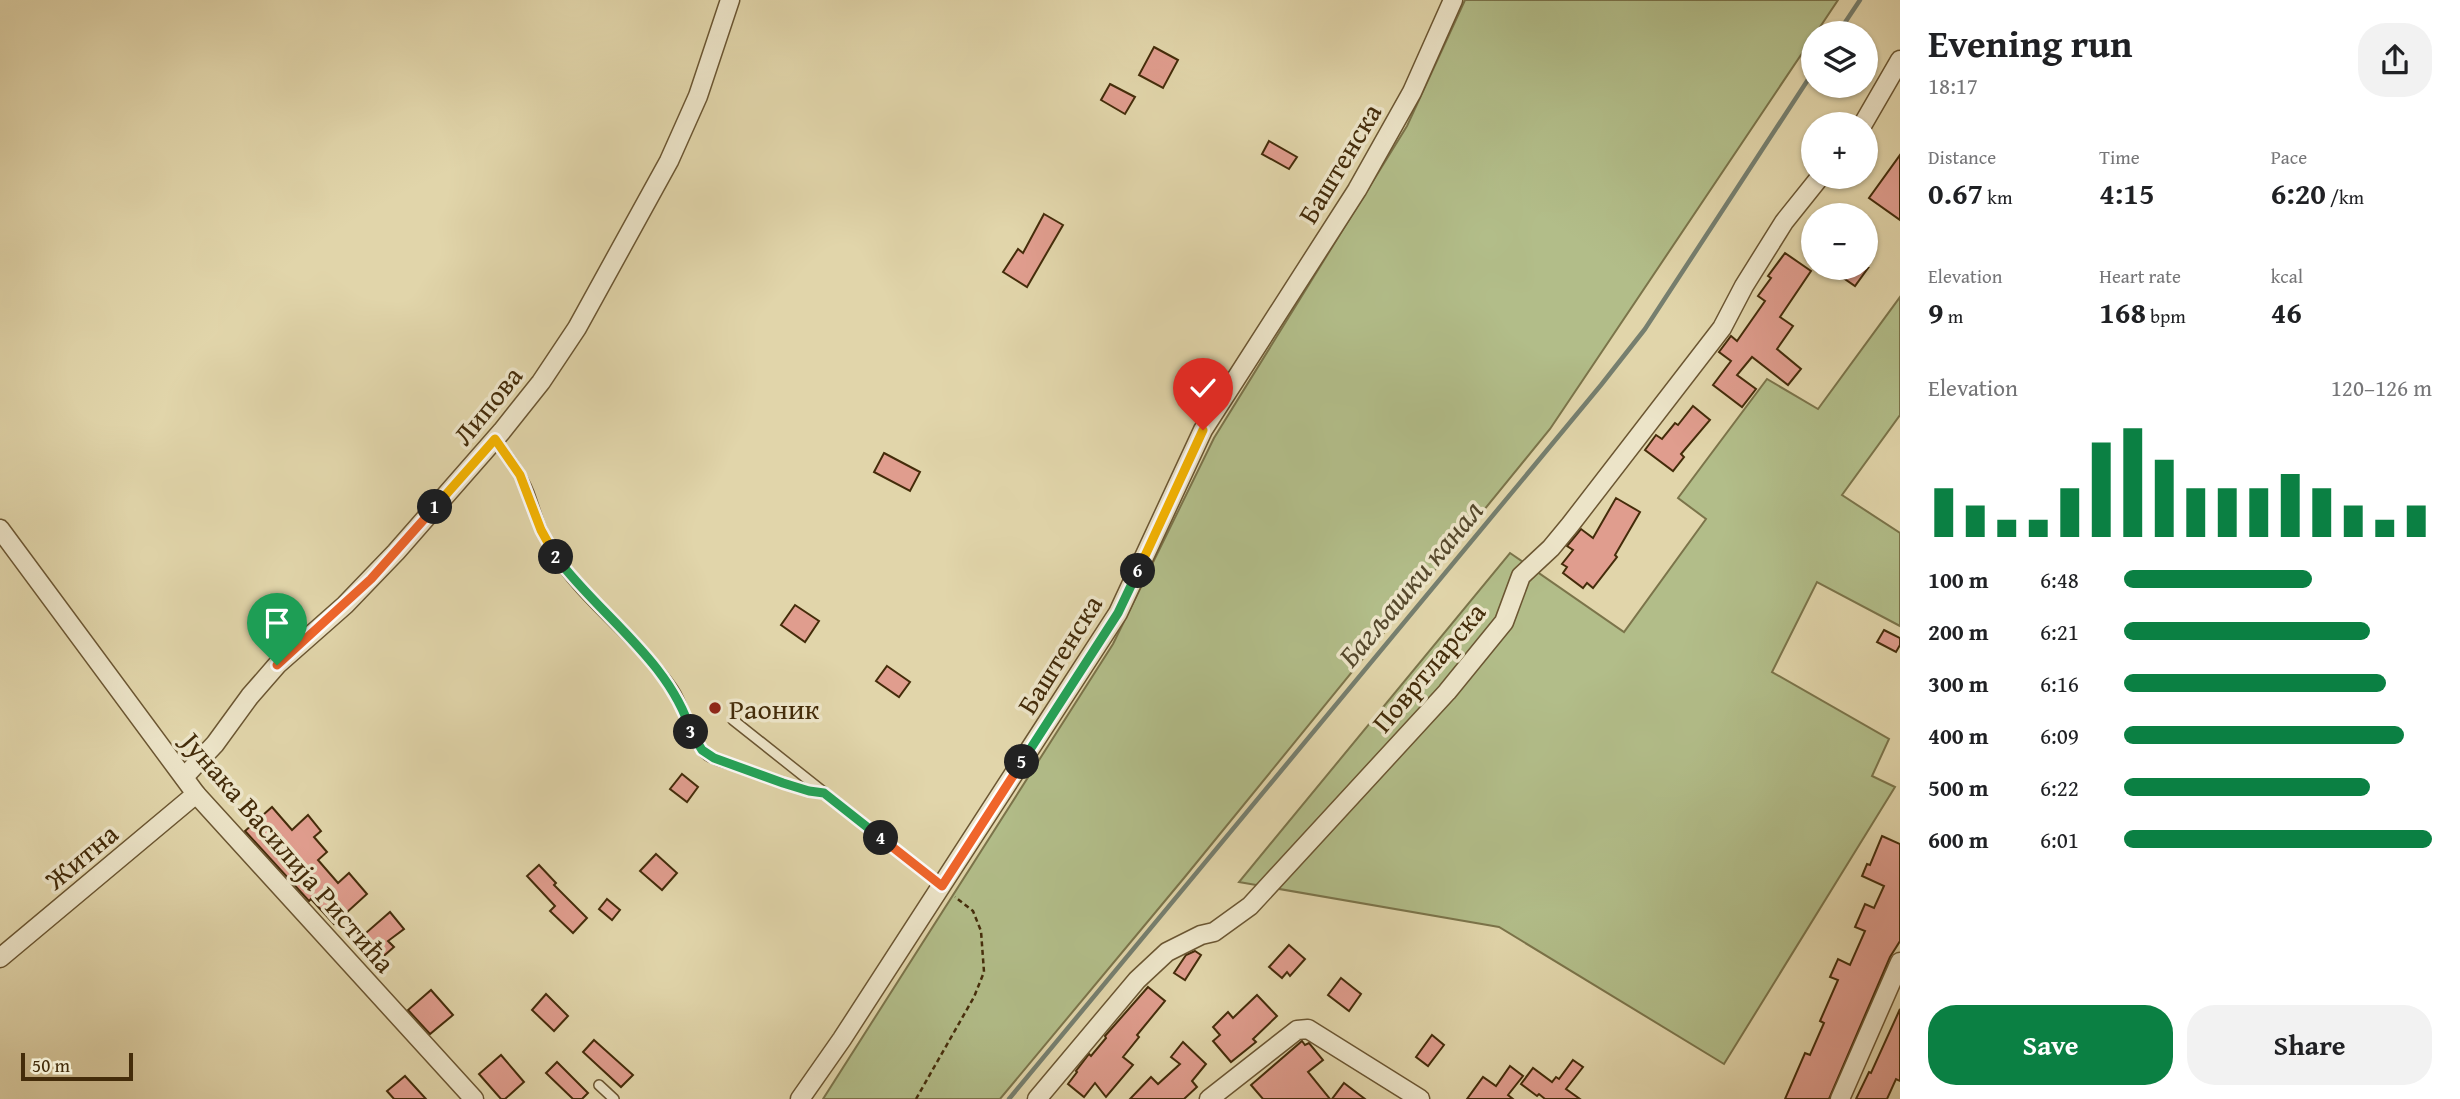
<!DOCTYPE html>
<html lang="en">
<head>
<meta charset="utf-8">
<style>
	:root { --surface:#fff; --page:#f2f2f2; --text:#202124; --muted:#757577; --accent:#0b8043 }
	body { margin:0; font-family:"Gentium Book Plus",serif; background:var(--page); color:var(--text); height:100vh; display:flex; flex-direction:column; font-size:26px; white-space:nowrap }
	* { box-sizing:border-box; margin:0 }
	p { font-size:23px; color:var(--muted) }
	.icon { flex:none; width:38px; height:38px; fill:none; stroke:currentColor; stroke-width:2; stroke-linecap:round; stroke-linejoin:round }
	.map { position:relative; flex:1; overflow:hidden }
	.panel { display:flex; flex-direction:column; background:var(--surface); width:560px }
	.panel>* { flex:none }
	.fabs { position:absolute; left:1801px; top:21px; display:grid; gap:14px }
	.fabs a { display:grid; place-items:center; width:77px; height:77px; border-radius:50%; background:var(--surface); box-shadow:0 2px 5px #0004; font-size:35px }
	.scale { position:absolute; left:21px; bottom:18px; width:112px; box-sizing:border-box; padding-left:7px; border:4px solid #442c0a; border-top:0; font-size:19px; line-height:24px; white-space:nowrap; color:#442c0a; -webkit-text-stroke:5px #ece4c8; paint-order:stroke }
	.pin { position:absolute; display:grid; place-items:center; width:60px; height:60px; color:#fff; margin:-72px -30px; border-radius:50% 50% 50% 0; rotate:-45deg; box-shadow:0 0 7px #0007 }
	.pin .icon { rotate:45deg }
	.km { position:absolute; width:35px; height:35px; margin:-18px; border-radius:50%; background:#222; color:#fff; font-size:19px; line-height:35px; text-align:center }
	.round { display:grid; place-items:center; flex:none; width:74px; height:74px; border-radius:28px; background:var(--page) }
	.headline { display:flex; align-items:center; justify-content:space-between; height:119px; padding:0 28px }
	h1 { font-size:38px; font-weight:700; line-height:52px }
	.figures { display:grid; grid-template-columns:repeat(3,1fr); gap:10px; height:119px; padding:7px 28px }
	.figures div { display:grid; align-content:center }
	.figures b { font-size:30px; font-weight:700 }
	.figures small { font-size:19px; font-weight:400 }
	.figures p { font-size:19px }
	.chart { height:196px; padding:14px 28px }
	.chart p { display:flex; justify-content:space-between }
	.chart svg { width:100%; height:126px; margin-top:7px; stroke:var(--accent); stroke-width:6 }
	.primary-button { display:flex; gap:14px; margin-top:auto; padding:14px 28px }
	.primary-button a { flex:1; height:80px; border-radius:28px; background:var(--accent); color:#fff; font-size:28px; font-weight:700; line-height:80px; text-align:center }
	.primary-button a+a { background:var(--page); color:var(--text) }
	ul { padding:0 28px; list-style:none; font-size:23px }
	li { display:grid; grid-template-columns:112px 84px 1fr; align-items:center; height:52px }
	li i { height:18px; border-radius:9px; background:var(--accent) }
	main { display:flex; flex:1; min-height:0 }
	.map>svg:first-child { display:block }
</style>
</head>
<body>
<main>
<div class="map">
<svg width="1900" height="1099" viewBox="0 0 1900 1099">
	<rect width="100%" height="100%" fill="#e1d5aa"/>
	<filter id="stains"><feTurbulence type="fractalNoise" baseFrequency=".00286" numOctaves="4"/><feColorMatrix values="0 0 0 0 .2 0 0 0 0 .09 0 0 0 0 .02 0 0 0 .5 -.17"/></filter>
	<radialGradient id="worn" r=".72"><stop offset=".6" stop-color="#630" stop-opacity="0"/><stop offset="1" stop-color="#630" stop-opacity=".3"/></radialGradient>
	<!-- green -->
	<g fill="#b2bd89" stroke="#7b744a" stroke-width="2">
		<path d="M 1465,0 L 1838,0 L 1816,33 L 1813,33 L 1813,37 L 1550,429 L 1184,878 L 1000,1099 L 823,1099 L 1113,644 L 1214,438 L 1407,126 Z"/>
		<path d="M 1900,297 L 1900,415 L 1842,495 L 1900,533 L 1900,626 L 1817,582 L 1772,672 L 1889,739 L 1872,776 L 1895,787 L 1724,1064 L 1499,927 L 1239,882 L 1510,553 L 1624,632 L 1706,519 L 1678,498 L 1767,379 L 1818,409 Z"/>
	</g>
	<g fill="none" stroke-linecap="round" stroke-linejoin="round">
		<!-- stream -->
		<g stroke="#767f6f" stroke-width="4.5">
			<path d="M 1838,33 L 1860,0"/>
			<path d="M 1009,1099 L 1601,385 L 1645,329 L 1813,72"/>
		</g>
	</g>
	<!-- building -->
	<g fill="#e09d8e" stroke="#442c0a" stroke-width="2">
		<path d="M 1154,47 L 1178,60 L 1163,88 L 1139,75 Z"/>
		<path d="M 1110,84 L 1135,97 L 1125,114 L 1101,100 Z"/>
		<path d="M 1269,141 L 1297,157 L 1289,169 L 1262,154 Z"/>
		<path d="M 1900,155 L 1900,220 L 1869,198 Z"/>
		<path d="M 1044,214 L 1063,225 L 1027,287 L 1003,272 L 1018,249 L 1023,253 Z"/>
		<path d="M 1785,253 L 1811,271 L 1780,317 L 1793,326 L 1777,349 L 1801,369 L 1788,385 L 1752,357 L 1737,375 L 1756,389 L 1742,407 L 1713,385 L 1731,361 L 1719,352 L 1731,336 L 1737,341 L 1765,301 L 1758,296 L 1771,278 L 1768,276 Z"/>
		<path d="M 1844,268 L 1868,268 L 1855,286 L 1839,275 Z"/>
		<path d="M 1693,406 L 1710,420 L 1681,454 L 1684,457 L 1673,471 L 1645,450 L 1656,435 L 1662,439 L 1675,423 L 1678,425 Z"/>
		<path d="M 884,453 L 920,472 L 910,491 L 874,472 Z"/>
		<path d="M 1616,498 L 1640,512 L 1615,555 L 1617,557 L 1593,588 L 1587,583 L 1583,588 L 1563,573 L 1567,567 L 1562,564 L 1573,550 L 1567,546 L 1581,529 L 1593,538 Z"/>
		<path d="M 795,605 L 819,621 L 805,642 L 781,625 Z"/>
		<path d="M 1884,630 L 1900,638 L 1900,645 L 1896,652 L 1877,642 Z"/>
		<path d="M 887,666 L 910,682 L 899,697 L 876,681 Z"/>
		<path d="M 682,774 L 698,787 L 687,802 L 670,789 Z"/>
		<path d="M 272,807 L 292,830 L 308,815 L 321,831 L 314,837 L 327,852 L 318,860 L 338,883 L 349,873 L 367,894 L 334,924 L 311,899 L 309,901 L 245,831 Z"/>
		<path d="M 1882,836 L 1900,844 L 1900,941 L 1890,957 L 1829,1099 L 1785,1099 L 1805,1053 L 1810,1055 L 1824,1023 L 1820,1021 L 1838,980 L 1830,977 L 1838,959 L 1850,965 L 1865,931 L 1855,927 L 1865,904 L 1874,908 L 1884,886 L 1862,876 L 1867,864 L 1870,865 Z"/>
		<path d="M 656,854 L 677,873 L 662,890 L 640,871 Z"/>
		<path d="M 539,865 L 556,883 L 554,885 L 587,918 L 573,933 L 550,911 L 555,906 L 527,876 Z"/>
		<path d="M 607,899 L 620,910 L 612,920 L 599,909 Z"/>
		<path d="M 390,912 L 404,929 L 388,941 L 394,947 L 378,961 L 359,939 Z"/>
		<path d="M 1289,945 L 1305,959 L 1290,976 L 1287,972 L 1282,978 L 1269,967 Z"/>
		<path d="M 1195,951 L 1201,955 L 1185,980 L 1174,973 L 1186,955 Z"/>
		<path d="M 1341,978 L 1361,994 L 1349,1011 L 1328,995 Z"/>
		<path d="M 1148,987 L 1165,1001 L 1137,1035 L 1139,1037 L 1123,1057 L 1133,1065 L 1106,1097 L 1095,1083 L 1084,1097 L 1068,1084 L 1077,1072 L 1076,1071 L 1089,1054 L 1091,1056 L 1106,1038 L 1105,1036 Z"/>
		<path d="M 431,990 L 453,1015 L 430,1034 L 408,1010 Z"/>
		<path d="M 546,994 L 568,1016 L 554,1031 L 532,1010 Z"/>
		<path d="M 1257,995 L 1277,1016 L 1253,1039 L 1256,1042 L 1231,1062 L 1213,1041 L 1220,1035 L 1213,1027 L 1228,1012 L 1233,1018 Z"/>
		<path d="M 1900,1009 L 1900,1081 L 1896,1079 L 1887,1099 L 1856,1099 L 1869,1072 L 1871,1073 Z"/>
		<path d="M 1432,1035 L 1444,1045 L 1428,1066 L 1416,1057 Z"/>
		<path d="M 594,1040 L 633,1075 L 621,1087 L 583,1052 Z"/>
		<path d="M 1302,1041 L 1305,1045 L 1309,1043 L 1323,1060 L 1308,1072 L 1330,1099 L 1263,1099 L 1251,1085 Z"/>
		<path d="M 1183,1042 L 1206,1064 L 1192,1081 L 1197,1087 L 1184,1099 L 1130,1099 L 1151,1077 L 1158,1084 L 1180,1064 L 1171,1057 Z"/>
		<path d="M 501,1055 L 524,1082 L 505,1099 L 501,1099 L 479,1074 Z"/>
		<path d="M 1573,1060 L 1583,1067 L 1566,1089 L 1580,1099 L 1545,1099 L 1539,1094 L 1537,1096 L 1521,1084 L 1533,1068 L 1552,1082 L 1556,1077 L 1559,1079 Z"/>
		<path d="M 557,1062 L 588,1093 L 582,1099 L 573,1099 L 546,1073 Z"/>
		<path d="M 1510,1066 L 1523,1076 L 1508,1095 L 1513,1099 L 1467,1099 L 1483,1077 L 1496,1086 Z"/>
		<path d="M 405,1076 L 426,1099 L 394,1099 L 387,1091 Z"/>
		<path d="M 1344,1083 L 1365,1099 L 1332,1099 Z"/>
	</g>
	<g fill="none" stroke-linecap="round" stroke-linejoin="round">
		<!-- lane casing -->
		<g stroke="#6b5632" stroke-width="12">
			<g id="lane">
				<path d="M 495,439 C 508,456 521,473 529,493 C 536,512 540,531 550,548 C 582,602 638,638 673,689 C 687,709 687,740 707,755 C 717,762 731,764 742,768 C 769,778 796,789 824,793"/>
				<path d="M 733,720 L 942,886"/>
				<path d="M 599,1085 L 614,1099"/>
			</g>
		</g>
		<!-- street casing -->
		<g stroke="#6b5632" stroke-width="21">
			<g id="street">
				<path d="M 1863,124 L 1900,60"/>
				<path d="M 0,529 L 196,794 L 474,1099"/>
				<path d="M 184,777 L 215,744 L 250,696 L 277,665 L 345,605 L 396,552 L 502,431 L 541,382 L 577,328 L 669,161 L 698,96 L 730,0"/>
				<path d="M 0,958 L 196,794"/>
				<path d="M 800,1099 L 842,1039 L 1118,613 L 1203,430 L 1357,190 L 1412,92 L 1453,0"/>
				<path d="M 1037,1099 L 1137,980 L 1167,952 L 1201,935 L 1214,932 L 1250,906 L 1447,692 L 1504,622 L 1521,576 L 1551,548 L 1570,525 L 1722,328 L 1744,286 L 1784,222 L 1820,177"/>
				<path d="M 1209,1099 L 1297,1030 L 1308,1029 L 1420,1099"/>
				<path d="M 1840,1099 L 1900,962"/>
			</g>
		</g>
		<!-- path -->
		<path stroke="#442c0a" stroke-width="2.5" stroke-dasharray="5 3.5" stroke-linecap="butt" d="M 916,1099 L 974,997 L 984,972 L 981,931 L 973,911 L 955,897"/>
		<!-- lane -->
		<use href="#lane" stroke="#ece4c8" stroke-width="9"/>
		<!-- street -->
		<use href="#street" stroke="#ece4c8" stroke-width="18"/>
	</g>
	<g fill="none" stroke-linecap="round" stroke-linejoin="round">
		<!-- split-1 casing -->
		<g stroke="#fff" stroke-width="14">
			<path id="split-1" d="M 277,665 L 371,579 L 435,507"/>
		</g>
		<!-- split-2 casing -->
		<g stroke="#fff" stroke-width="14">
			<path id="split-2" d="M 435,507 L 495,439 L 520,475 L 541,530 L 556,557"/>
		</g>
		<!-- split-3 casing -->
		<g stroke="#fff" stroke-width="14">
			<path id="split-3" d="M 556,557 C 599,615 670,661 691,732"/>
		</g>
		<!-- split-4 casing -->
		<g stroke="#fff" stroke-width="14">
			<path id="split-4" d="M 691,732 L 702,750 L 714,758 L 783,783 L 809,791 L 824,793 L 881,838"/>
		</g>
		<!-- split-5 casing -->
		<g stroke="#fff" stroke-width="14">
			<path id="split-5" d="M 881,838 L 942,886 L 1022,762"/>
		</g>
		<!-- split-6 casing -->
		<g stroke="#fff" stroke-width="14">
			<path id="split-6" d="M 1022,762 L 1118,613 L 1138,571"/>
		</g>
		<!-- split-7 casing -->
		<g stroke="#fff" stroke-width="14">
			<path id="split-7" d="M 1138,571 L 1203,430"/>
		</g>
		<!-- split-1 -->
		<use href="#split-1" stroke="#f0652b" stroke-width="9"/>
		<!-- split-2 -->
		<use href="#split-2" stroke="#f5b400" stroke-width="9"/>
		<!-- split-3 -->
		<use href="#split-3" stroke="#22a559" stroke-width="9"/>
		<!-- split-4 -->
		<use href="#split-4" stroke="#22a559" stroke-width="9"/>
		<!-- split-5 -->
		<use href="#split-5" stroke="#f0652b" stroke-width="9"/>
		<!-- split-6 -->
		<use href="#split-6" stroke="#22a559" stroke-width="9"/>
		<!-- split-7 -->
		<use href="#split-7" stroke="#f5b400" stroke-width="9"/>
	</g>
	<!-- markers -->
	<circle fill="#8f2418" stroke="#ece4c8" stroke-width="2.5" cx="715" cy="708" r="7"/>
	<g text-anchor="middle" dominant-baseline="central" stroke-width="7" stroke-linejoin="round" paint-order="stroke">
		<!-- street labels -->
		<g font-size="28" fill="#442c0a" stroke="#ece4c8">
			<text transform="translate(1339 163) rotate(-59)">Баштенска</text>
			<text transform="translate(487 405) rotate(-51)">Липова</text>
			<text transform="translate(1059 654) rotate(-58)">Баштенска</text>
			<text transform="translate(1428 667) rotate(-50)">Повртларска</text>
			<text transform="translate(289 852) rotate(49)">Јунака Василија Ристића</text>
			<text transform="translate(81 856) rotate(-40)">Житна</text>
		</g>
		<!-- poi labels -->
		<g font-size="28" fill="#442c0a" stroke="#ece4c8" text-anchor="start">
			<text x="729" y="708">Раоник</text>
		</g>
		<!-- water labels -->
		<g font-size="30" font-style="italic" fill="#55482c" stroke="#ece4c8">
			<text transform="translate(1410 583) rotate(-50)">Багљашки канал</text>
		</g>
	</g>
	<rect width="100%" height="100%" filter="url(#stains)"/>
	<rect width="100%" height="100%" fill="url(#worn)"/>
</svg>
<div class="fabs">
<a><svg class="icon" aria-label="layers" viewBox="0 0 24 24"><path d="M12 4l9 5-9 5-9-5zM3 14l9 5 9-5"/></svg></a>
<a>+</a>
<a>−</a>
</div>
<div class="scale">50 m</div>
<div class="pin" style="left:277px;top:665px;background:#1e9e55"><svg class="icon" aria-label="arrive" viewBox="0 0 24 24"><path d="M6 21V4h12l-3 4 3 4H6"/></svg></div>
<div class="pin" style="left:1203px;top:430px;background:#d93025"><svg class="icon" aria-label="check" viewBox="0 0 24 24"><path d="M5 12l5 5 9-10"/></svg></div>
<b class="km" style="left:435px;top:507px">1</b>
<b class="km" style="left:556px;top:557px">2</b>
<b class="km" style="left:691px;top:732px">3</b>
<b class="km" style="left:881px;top:838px">4</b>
<b class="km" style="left:1022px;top:762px">5</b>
<b class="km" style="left:1138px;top:571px">6</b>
</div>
<section class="panel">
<div class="headline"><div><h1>Evening run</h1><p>18:17</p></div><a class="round"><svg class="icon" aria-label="share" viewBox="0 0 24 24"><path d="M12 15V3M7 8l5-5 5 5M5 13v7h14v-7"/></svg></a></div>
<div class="figures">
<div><p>Distance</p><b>0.67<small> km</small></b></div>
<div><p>Time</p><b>4:15</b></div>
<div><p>Pace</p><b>6:20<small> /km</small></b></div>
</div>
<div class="figures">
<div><p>Elevation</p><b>9<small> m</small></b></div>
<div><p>Heart rate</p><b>168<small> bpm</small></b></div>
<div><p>kcal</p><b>46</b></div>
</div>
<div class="chart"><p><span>Elevation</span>120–126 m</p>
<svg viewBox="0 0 160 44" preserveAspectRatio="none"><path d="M5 44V27M15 44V33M25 44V38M35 44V38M45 44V27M55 44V11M65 44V6M75 44V17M85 44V27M95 44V27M105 44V27M115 44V22M125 44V27M135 44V33M145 44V38M155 44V33"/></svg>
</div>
<ul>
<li><b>100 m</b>6:48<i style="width:61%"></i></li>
<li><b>200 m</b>6:21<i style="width:80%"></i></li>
<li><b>300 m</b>6:16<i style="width:85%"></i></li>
<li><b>400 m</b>6:09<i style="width:91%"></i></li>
<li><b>500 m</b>6:22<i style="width:80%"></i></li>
<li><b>600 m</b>6:01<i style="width:100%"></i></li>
</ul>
<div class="primary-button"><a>Save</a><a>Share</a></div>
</section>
</main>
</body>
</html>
